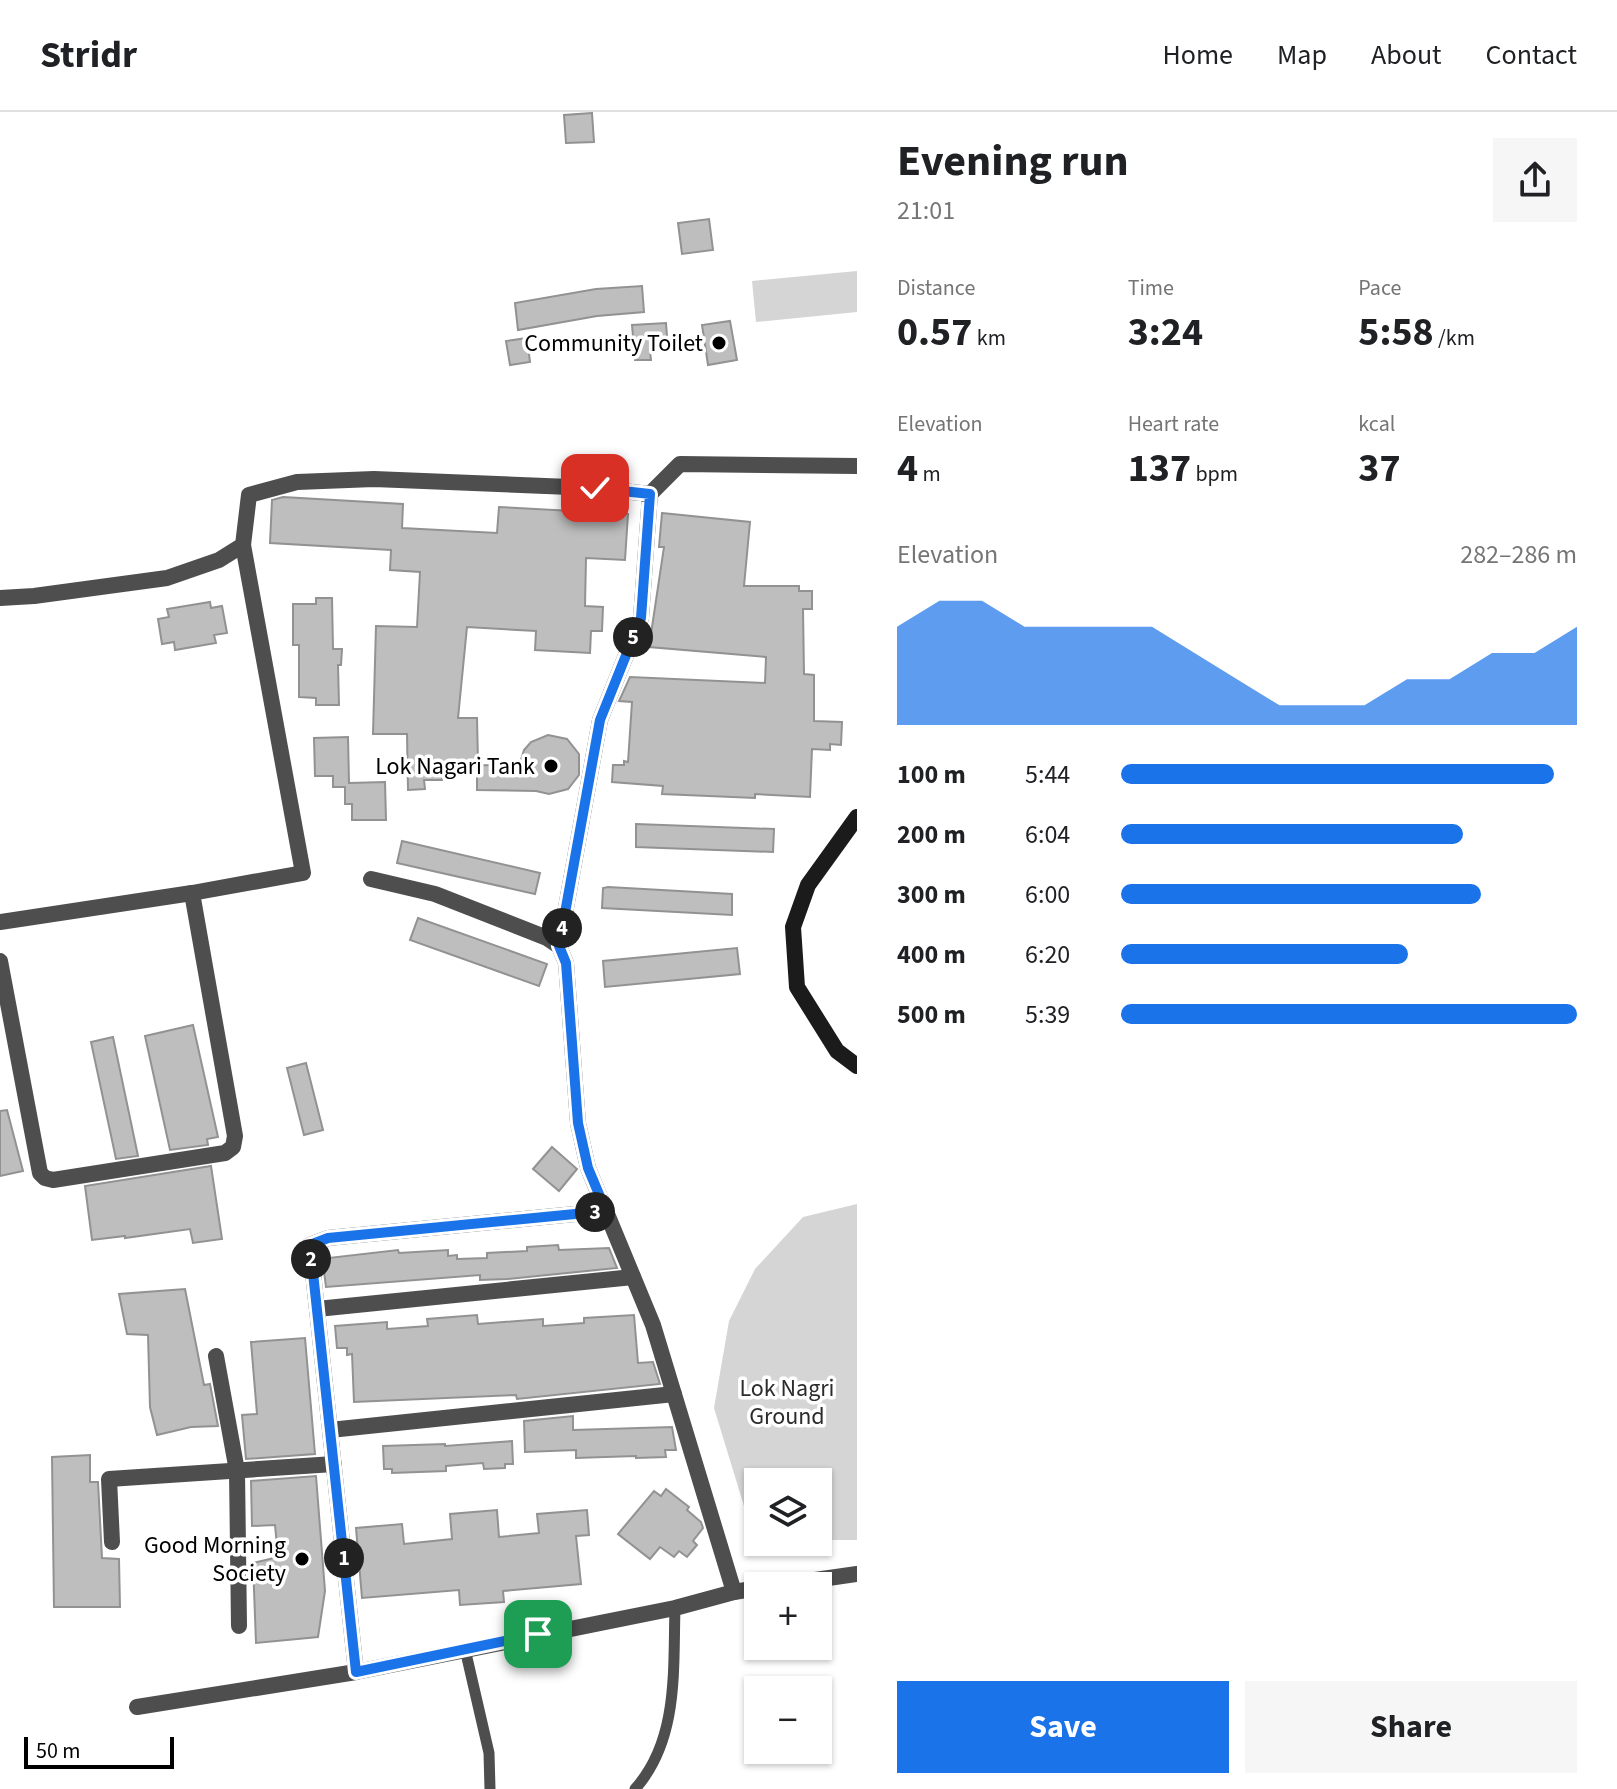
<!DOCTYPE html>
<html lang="en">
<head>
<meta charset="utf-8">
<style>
	:root { --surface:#fff; --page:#f6f6f6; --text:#202124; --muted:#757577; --line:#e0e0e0; --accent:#1a73e8 }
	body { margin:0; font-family:"Source Sans 3",sans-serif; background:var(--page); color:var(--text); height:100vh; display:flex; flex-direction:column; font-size:30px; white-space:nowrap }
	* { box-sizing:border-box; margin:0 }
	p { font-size:26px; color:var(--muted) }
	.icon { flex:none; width:44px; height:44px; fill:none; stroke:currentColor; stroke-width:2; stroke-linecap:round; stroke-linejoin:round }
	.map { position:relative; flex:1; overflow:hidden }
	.details { display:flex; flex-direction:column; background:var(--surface); width:760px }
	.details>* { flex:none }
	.fabs { position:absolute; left:744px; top:1356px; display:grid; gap:16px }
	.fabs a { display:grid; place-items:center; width:88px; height:88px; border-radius:0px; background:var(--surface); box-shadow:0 2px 6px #0004; font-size:40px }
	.scale { position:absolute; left:24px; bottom:20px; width:150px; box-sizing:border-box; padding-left:8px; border:4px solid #000; border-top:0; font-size:22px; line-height:28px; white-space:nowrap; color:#000; -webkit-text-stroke:6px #fff; paint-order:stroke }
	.pin { position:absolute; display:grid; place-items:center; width:68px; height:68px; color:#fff; margin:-34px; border-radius:16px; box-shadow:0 4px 12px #0006 }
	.km { position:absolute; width:40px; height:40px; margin:-20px; border-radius:50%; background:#222; color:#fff; font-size:22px; line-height:40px; text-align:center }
	.round { display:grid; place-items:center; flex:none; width:84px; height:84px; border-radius:0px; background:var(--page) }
	.headline { display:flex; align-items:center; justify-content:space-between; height:136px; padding:0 40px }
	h1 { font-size:44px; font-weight:700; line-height:60px }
	.stats { display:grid; grid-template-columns:repeat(3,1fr); gap:12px; height:136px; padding:8px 40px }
	.stats div { display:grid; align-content:center }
	.stats b { font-size:40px; font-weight:700 }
	.stats small { font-size:22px; font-weight:400 }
	.stats p { font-size:22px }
	.chart { height:224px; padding:16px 40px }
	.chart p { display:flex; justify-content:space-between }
	.chart svg { width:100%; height:144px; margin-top:8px; fill:var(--accent); opacity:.7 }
	.action { display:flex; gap:16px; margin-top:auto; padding:16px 40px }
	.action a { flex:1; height:92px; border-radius:0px; background:var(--accent); color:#fff; font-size:32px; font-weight:700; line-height:92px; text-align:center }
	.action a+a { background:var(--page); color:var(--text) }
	ul { padding:0 40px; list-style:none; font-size:26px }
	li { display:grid; grid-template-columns:128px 96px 1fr; align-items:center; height:60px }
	li i { height:20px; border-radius:10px; background:var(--accent) }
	header { display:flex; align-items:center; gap:48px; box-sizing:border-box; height:112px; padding:0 40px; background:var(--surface); border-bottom:2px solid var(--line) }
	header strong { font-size:38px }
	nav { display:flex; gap:44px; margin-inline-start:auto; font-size:28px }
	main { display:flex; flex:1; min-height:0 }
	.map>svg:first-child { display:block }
</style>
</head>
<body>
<header>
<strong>Stridr</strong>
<nav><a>Home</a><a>Map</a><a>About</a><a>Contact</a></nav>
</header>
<main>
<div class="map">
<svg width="857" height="1677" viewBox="0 0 857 1677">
	<rect width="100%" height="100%" fill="#fff"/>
	<!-- green -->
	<g fill="#d5d5d5">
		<path d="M 857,159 L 857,200 L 756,210 L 752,169 Z"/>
		<path d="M 857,1092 L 857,1428 L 818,1428 L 818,1370 L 758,1370 L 758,1411 L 747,1404 L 714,1296 L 729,1209 L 755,1157 L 803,1105 Z"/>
	</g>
	<!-- building -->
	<g fill="#bebebe" stroke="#929292" stroke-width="2">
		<path d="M 592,1 L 594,30 L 566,31 L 564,3 Z"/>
		<path d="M 709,107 L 713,138 L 682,142 L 678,111 Z"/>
		<path d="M 642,174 L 644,200 L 597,204 L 518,218 L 515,191 L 596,177 Z"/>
		<path d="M 730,209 L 737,248 L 708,253 L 702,213 Z"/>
		<path d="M 666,211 L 668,238 L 650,239 L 651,248 L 635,248 L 632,213 Z"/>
		<path d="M 527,226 L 530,250 L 510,253 L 506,229 Z"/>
		<path d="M 283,385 L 403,392 L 402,416 L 497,421 L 499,395 L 628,402 L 625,448 L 586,446 L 585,494 L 603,495 L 602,519 L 591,519 L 590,541 L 535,538 L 536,519 L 467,515 L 458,606 L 477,606 L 478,650 L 442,650 L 442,668 L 424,668 L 425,677 L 408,678 L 407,622 L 373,622 L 376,514 L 417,515 L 420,460 L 390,458 L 391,438 L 270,431 L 272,388 Z"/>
		<path d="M 662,401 L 750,410 L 744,474 L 799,474 L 799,479 L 812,479 L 812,497 L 803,497 L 804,562 L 814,563 L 814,609 L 842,610 L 841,633 L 830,632 L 830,638 L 812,637 L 810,685 L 755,682 L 755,686 L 662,682 L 663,674 L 612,670 L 613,653 L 624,653 L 624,649 L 628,650 L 632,590 L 619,589 L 630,565 L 765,571 L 766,545 L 649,535 L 664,435 L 659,435 Z"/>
		<path d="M 316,486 L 332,486 L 333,537 L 342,537 L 341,553 L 338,553 L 339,593 L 316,593 L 316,586 L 299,585 L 299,533 L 293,533 L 293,492 L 316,492 Z"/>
		<path d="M 210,490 L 211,496 L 222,494 L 227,521 L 214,523 L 216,531 L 175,538 L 174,530 L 162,532 L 158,507 L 169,505 L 167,497 Z"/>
		<path d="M 548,623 L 567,627 L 579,642 L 579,663 L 568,677 L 549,682 L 536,679 L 477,678 L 477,653 L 519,654 L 524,638 L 531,630 Z"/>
		<path d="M 348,625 L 349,671 L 385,670 L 386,708 L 352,708 L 352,692 L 345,692 L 345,675 L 333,675 L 333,664 L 315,664 L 314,626 Z"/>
		<path d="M 636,712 L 774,717 L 773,740 L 636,735 Z"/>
		<path d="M 402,729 L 540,761 L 535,782 L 397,751 Z"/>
		<path d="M 608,775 L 732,782 L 732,803 L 602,796 L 603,776 Z"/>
		<path d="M 418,806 L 547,852 L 539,874 L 410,828 Z"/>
		<path d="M 737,836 L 740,862 L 605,875 L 603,849 Z"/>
		<path d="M 193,913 L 218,1025 L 207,1027 L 208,1033 L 170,1038 L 145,924 Z"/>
		<path d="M 113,925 L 138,1044 L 116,1047 L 91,930 Z"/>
		<path d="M 306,951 L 323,1018 L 304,1023 L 287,956 Z"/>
		<path d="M 7,998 L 23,1059 L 0,1064 L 0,999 Z"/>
		<path d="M 552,1035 L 577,1057 L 559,1079 L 533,1057 Z"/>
		<path d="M 211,1054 L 222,1127 L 193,1131 L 190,1117 L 125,1126 L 125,1124 L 92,1128 L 85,1074 Z"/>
		<path d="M 558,1133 L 559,1138 L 609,1136 L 617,1156 L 507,1167 L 480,1168 L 480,1163 L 326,1175 L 323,1151 L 329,1150 L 328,1146 L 398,1138 L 399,1141 L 448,1138 L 448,1144 L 457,1143 L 457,1147 L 487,1146 L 487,1141 L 527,1139 L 527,1135 Z"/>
		<path d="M 185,1177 L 204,1273 L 210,1272 L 218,1314 L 191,1315 L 157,1323 L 150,1295 L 148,1223 L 127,1222 L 119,1182 Z"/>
		<path d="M 477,1203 L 478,1212 L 543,1207 L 543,1214 L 584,1211 L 584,1206 L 634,1203 L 638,1251 L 653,1250 L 660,1272 L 517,1287 L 516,1283 L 354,1290 L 352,1242 L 347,1243 L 347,1236 L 337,1236 L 335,1214 L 387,1210 L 387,1217 L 428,1214 L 427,1207 Z"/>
		<path d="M 305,1226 L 315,1342 L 246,1347 L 242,1303 L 257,1302 L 251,1230 Z"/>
		<path d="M 573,1304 L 573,1318 L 672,1315 L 676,1338 L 665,1338 L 666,1345 L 636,1346 L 636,1344 L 576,1346 L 576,1338 L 525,1340 L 524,1309 Z"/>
		<path d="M 512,1329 L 513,1352 L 505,1352 L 505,1356 L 484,1357 L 483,1351 L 446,1354 L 446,1359 L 392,1361 L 392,1357 L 384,1357 L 383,1334 L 445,1332 L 445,1334 Z"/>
		<path d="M 90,1343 L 90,1370 L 98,1370 L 102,1446 L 119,1447 L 120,1495 L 54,1495 L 52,1345 Z"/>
		<path d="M 316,1364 L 325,1479 L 318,1525 L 256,1531 L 253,1451 L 278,1445 L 275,1413 L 252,1414 L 251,1369 Z"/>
		<path d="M 666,1377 L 689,1395 L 687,1398 L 701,1410 L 703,1416 L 693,1429 L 697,1433 L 687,1445 L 679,1439 L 674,1445 L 660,1435 L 650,1447 L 618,1422 L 654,1379 L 661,1384 Z"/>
		<path d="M 497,1398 L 499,1425 L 539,1421 L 537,1402 L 587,1398 L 589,1423 L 576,1424 L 581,1472 L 503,1479 L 504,1490 L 460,1493 L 459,1478 L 362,1486 L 356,1416 L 402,1412 L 404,1432 L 452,1427 L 450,1402 Z"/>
	</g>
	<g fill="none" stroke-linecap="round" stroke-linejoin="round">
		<!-- lane -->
		<g stroke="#4e4e4e" stroke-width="11">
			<path d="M 465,1537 L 489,1641 L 490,1677"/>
			<path d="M 635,1677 C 679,1628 673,1558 675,1496"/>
		</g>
		<!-- street -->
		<g stroke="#4e4e4e" stroke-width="16">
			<path d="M 0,486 L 34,484 L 167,466 L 219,448 L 243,433 L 249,383 L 297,370 L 374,367 L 595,376 L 650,382 L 680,352 L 857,354"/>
			<path d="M 371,767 L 435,782 L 547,826 L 559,834 L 566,851 L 578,1011 L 588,1056 L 653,1213 L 734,1480"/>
			<path d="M 0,810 L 192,781 L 303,761 L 243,433"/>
			<path d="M 559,834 L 600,608 L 641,506 L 650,382"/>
			<path d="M 0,849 L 40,1061 L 45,1066 L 53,1068 L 225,1041 L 233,1035 L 235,1024 L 192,781"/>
			<path d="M 317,1197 L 633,1165"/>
			<path d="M 216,1244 L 237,1359 L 239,1514"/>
			<path d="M 330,1318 L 674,1282"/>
			<path d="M 112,1430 L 109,1367 L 334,1352"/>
			<path d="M 773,1474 L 857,1462"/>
			<path d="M 356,1560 L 310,1133 L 328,1126 L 606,1099"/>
			<path d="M 137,1595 L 356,1560 L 675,1496 L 734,1480 L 758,1476"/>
		</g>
		<!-- secondary -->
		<path stroke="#1b1b1b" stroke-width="16" d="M 857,705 L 808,773 L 793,815 L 797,875 L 837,939 L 857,954"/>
	</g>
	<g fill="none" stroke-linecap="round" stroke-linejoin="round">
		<!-- route casing -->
		<g stroke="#fff" stroke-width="16">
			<path id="route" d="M 538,1522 L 356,1560 L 310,1133 L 328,1126 L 606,1099 L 588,1056 L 578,1011 L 566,851 L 559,834 L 600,608 L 641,506 L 650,382 L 595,376"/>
		</g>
		<!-- route -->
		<use href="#route" stroke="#1a73e8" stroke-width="10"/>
	</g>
	<!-- markers -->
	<g fill="#000" stroke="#fff" stroke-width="3">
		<circle cx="719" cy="231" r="8"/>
		<circle cx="551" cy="654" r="8"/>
		<circle cx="302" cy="1447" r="8"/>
	</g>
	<g text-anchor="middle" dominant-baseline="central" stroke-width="7" stroke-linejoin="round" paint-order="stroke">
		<!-- poi labels -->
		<g font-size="24" fill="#000" stroke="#fff" text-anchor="end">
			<text x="703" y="231">Community Toilet</text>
			<text x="535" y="654">Lok Nagari Tank</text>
			<text x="286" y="1433">Good Morning<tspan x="286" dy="28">Society</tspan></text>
		</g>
		<!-- park labels -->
		<g font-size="24" fill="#2c2c2c" stroke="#fff">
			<text x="787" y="1276">Lok Nagri<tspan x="787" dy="28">Ground</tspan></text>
		</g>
	</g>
</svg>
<div class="fabs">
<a><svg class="icon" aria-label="layers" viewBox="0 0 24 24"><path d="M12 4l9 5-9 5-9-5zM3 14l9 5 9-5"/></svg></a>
<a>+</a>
<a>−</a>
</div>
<div class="scale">50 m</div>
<div class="pin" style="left:538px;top:1522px;background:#1e9e55"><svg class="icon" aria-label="arrive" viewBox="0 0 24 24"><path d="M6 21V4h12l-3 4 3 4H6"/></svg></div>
<div class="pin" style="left:595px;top:376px;background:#d93025"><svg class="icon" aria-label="check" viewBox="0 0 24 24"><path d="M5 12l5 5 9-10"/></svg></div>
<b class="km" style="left:344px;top:1446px">1</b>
<b class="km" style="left:311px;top:1147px">2</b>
<b class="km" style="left:595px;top:1100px">3</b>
<b class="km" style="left:562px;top:816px">4</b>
<b class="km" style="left:633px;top:525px">5</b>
</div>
<section class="details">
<div class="headline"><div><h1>Evening run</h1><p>21:01</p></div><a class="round"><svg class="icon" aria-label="share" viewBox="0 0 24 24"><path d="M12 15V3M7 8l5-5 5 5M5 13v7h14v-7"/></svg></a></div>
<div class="stats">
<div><p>Distance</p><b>0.57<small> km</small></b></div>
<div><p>Time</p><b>3:24</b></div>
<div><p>Pace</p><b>5:58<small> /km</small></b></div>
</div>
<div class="stats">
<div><p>Elevation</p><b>4<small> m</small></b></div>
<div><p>Heart rate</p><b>137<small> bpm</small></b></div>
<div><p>kcal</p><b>37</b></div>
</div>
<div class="chart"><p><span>Elevation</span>282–286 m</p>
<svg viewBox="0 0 160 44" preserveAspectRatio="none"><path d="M0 44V14L10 6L20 6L30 14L40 14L50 14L60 14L70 22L80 30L90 38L100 38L110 38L120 30L130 30L140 22L150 22L160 14V44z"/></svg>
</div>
<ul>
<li><b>100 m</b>5:44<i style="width:95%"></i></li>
<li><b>200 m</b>6:04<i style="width:75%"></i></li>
<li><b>300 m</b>6:00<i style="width:79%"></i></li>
<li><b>400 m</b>6:20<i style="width:63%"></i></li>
<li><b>500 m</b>5:39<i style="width:100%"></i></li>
</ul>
<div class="action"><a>Save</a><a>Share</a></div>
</section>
</main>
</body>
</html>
